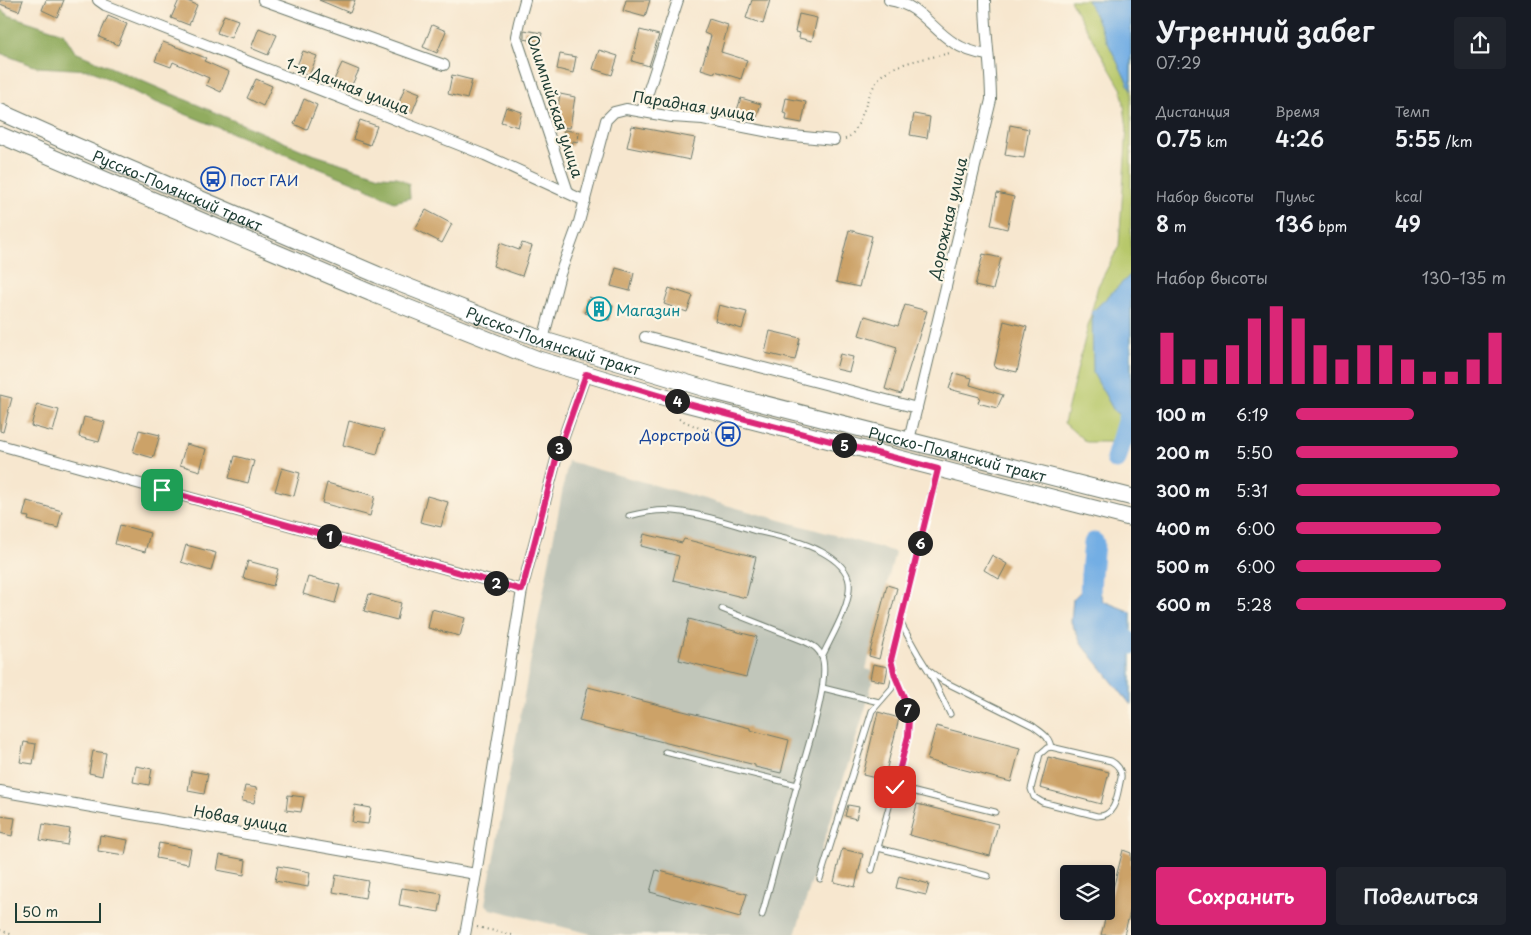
<!DOCTYPE html>
<html lang="ru">
<head>
<meta charset="utf-8">
<style>
	:root { --surface:#171b24; --page:#20242c; --text:#f1f3f6; --muted:#9ea1a6; --accent:#db2777 }
	body { margin:0; font-family:"Playpen Sans",sans-serif; background:var(--page); color:var(--text); height:100vh; display:flex; flex-direction:column; font-size:19px; white-space:nowrap }
	* { box-sizing:border-box; margin:0 }
	p { font-size:16px; color:var(--muted) }
	.icon { flex:none; width:28px; height:28px; fill:none; stroke:currentColor; stroke-width:2; stroke-linecap:round; stroke-linejoin:round }
	.map { position:relative; flex:1; overflow:hidden }
	.drawer { display:flex; flex-direction:column; background:var(--surface); width:400px }
	.drawer>* { flex:none }
	.fabs { position:absolute; left:1060px; top:865px; display:grid; gap:10px }
	.fabs a { display:grid; place-items:center; width:55px; height:55px; border-radius:5px; background:var(--surface); box-shadow:0 2px 8px #0003; font-size:25px }
	.scale { position:absolute; left:15px; bottom:12px; width:86px; box-sizing:border-box; padding-left:5px; border:2px solid #1f3d34; border-top:0; font-size:14px; line-height:18px; white-space:nowrap; color:#1f3d34; -webkit-text-stroke:4px #fcf5e5; paint-order:stroke }
	.pin { position:absolute; display:grid; place-items:center; width:42px; height:42px; color:#fff; margin:-21px; border-radius:10px; box-shadow:0 2px 8px #0006 }
	.km { position:absolute; width:25px; height:25px; margin:-12px; border-radius:50%; background:#222; color:#fff; font-size:14px; line-height:25px; text-align:center }
	.round { display:grid; place-items:center; flex:none; width:52px; height:52px; border-radius:5px; background:var(--page) }
	.overview { display:flex; align-items:center; justify-content:space-between; height:85px; padding:0 25px }
	h1 { font-size:28px; font-weight:600; line-height:38px }
	.figures { display:grid; grid-template-columns:repeat(3,1fr); gap:8px; height:85px; padding:5px 25px }
	.figures div { display:grid; align-content:center }
	.figures b { font-size:21px; font-weight:600 }
	.figures small { font-size:14px; font-weight:400 }
	.figures p { font-size:14px }
	.chart { height:140px; padding:10px 25px }
	.chart p { display:flex; justify-content:space-between }
	.chart svg { width:100%; height:90px; margin-top:5px; stroke:var(--accent); stroke-width:6 }
	.action { display:flex; gap:10px; margin-top:auto; padding:10px 25px }
	.action a { flex:1; height:58px; border-radius:5px; background:var(--accent); color:#fff; font-size:20px; font-weight:600; line-height:58px; text-align:center }
	.action a+a { background:var(--page); color:var(--text) }
	ul { padding:0 25px; list-style:none; font-size:16px }
	li { display:grid; grid-template-columns:80px 60px 1fr; align-items:center; height:38px }
	li i { height:12px; border-radius:6px; background:var(--accent) }
	main { display:flex; flex:1; min-height:0 }
	.map>svg:first-child { display:block }
</style>
</head>
<body>
<main>
<div class="map">
<svg width="1131" height="935" viewBox="0 0 1131 935">
	<rect width="100%" height="100%" fill="#fcf5e5"/>
	<filter id="ink" filterUnits="userSpaceOnUse"><feTurbulence type="fractalNoise" baseFrequency=".02" numOctaves="2"/><feDisplacementMap in="SourceGraphic" scale="10" xChannelSelector="R" yChannelSelector="G"/><feConvolveMatrix kernelMatrix="1 2 1 2 8 2 1 2 1" color-interpolation-filters="sRGB"/></filter>
	<filter id="wash" filterUnits="userSpaceOnUse"><feTurbulence type="fractalNoise" baseFrequency=".0096" numOctaves="4" result="noise"/><feDisplacementMap in="SourceGraphic" scale="20" xChannelSelector="R" yChannelSelector="G"/><feGaussianBlur stdDeviation="1.12" result="paint"/><feColorMatrix in="noise" values="0 0 0 0 0 0 0 0 0 0 0 0 0 0 0 0 0 1.4 0 .05"/><feComposite in="paint" operator="in"/></filter>
	<g filter="url(#wash)">
		<rect width="100%" height="100%" fill="#f7e7cf"/>
		<!-- industrial -->
		<path fill="#c1c6ba" d="M 568,461 L 895,552 L 866,669 L 872,671 L 870,678 L 873,679 L 868,700 L 795,935 L 595,935 L 491,909 L 485,904 Z"/>
		<!-- green -->
		<path fill="#b7c86a" stroke="#6b824f" d="M 1070,0 L 1131,0 L 1131,442 L 1086,442 L 1064,423 L 1098,286 L 1119,246 L 1127,129 L 1122,90 Z"/>
		<!-- forest -->
		<path fill="#91ac5e" stroke="#587449" d="M 0,9 L 8,15 L 63,33 L 75,52 L 309,153 L 380,176 L 397,177 L 409,184 L 410,198 L 394,202 L 365,187 L 148,99 L 91,70 L 37,67 L 0,53 Z"/>
		<!-- water -->
		<g fill="#73aee4" stroke="#49768c">
			<path d="M 1087,0 L 1131,0 L 1131,90 Z"/>
			<path d="M 1131,274 L 1131,424 L 1114,411 L 1093,373 L 1092,312 Z"/>
			<path d="M 1095,577 L 1103,601 L 1131,612 L 1131,705 L 1082,644 L 1071,622 L 1073,599 Z"/>
		</g>
		<g fill="none" stroke-linecap="round" stroke-linejoin="round">
			<!-- river -->
			<g stroke="#73aee4" stroke-width="21">
				<path d="M 1116,459 L 1131,408"/>
				<path d="M 1094,543 C 1093,555 1087,601 1093,610 C 1102,624 1118,634 1131,644"/>
			</g>
		</g>
		<g id="blocks">
			<!-- building -->
			<g fill="#cca267">
				<path d="M 0,0 L 23,0 L 19,11 L 0,4 Z"/>
				<path d="M 46,0 L 64,0 L 57,17 L 42,10 Z"/>
				<path d="M 179,0 L 185,0 L 197,5 L 189,25 L 171,18 Z"/>
				<path d="M 319,0 L 355,0 L 350,13 Z"/>
				<path d="M 626,0 L 650,0 L 645,17 L 623,11 Z"/>
				<path d="M 752,0 L 770,0 L 763,24 L 746,18 Z"/>
				<path d="M 799,14 L 817,18 L 812,41 L 799,38 L 800,33 L 795,32 Z"/>
				<path d="M 224,15 L 238,20 L 231,38 L 217,33 Z"/>
				<path d="M 108,16 L 127,24 L 118,45 L 99,37 Z"/>
				<path d="M 709,19 L 728,25 L 721,52 L 747,60 L 741,79 L 715,71 L 714,73 L 701,69 L 711,36 L 704,33 Z"/>
				<path d="M 432,25 L 446,31 L 437,53 L 423,47 Z"/>
				<path d="M 259,28 L 277,35 L 268,55 L 251,48 Z"/>
				<path d="M 524,30 L 542,33 L 540,42 L 524,39 Z"/>
				<path d="M 640,30 L 659,35 L 649,66 L 632,61 Z"/>
				<path d="M 163,42 L 206,58 L 204,61 L 229,72 L 221,92 L 206,85 L 209,78 L 173,62 L 171,67 L 155,61 Z"/>
				<path d="M 599,50 L 618,56 L 612,75 L 593,69 Z"/>
				<path d="M 303,51 L 317,56 L 309,76 L 295,70 Z"/>
				<path d="M 560,54 L 576,57 L 573,73 L 557,69 Z"/>
				<path d="M 342,63 L 359,70 L 349,91 L 332,84 Z"/>
				<path d="M 452,75 L 472,80 L 467,99 L 448,94 Z"/>
				<path d="M 256,79 L 272,86 L 263,106 L 247,98 Z"/>
				<path d="M 405,87 L 420,93 L 412,113 L 397,108 Z"/>
				<path d="M 560,94 L 575,97 L 570,128 L 553,126 L 552,122 L 553,117 L 556,117 Z"/>
				<path d="M 741,98 L 761,104 L 756,119 L 736,113 Z"/>
				<path d="M 786,98 L 806,102 L 802,123 L 786,120 L 787,114 L 783,113 Z"/>
				<path d="M 304,99 L 317,105 L 307,130 L 294,124 Z"/>
				<path d="M 506,107 L 522,112 L 518,127 L 501,122 Z"/>
				<path d="M 914,114 L 930,117 L 927,138 L 910,135 Z"/>
				<path d="M 360,120 L 377,126 L 370,145 L 353,139 Z"/>
				<path d="M 1010,125 L 1029,129 L 1024,158 L 1005,155 Z"/>
				<path d="M 632,126 L 695,138 L 690,160 L 627,147 Z"/>
				<path d="M 564,130 L 579,132 L 578,142 L 573,141 L 572,146 L 561,144 Z"/>
				<path d="M 997,193 L 1014,197 L 1007,229 L 991,225 Z"/>
				<path d="M 426,210 L 452,224 L 442,243 L 415,229 Z"/>
				<path d="M 849,230 L 872,236 L 859,287 L 836,282 Z"/>
				<path d="M 500,243 L 519,250 L 522,243 L 532,246 L 522,276 L 493,266 Z"/>
				<path d="M 983,254 L 1001,258 L 993,290 L 975,286 Z"/>
				<path d="M 616,268 L 634,273 L 630,291 L 611,286 Z"/>
				<path d="M 669,288 L 693,296 L 687,312 L 664,304 Z"/>
				<path d="M 589,297 L 613,305 L 609,320 L 585,313 Z"/>
				<path d="M 719,305 L 747,312 L 742,329 L 715,321 Z"/>
				<path d="M 905,305 L 927,311 L 901,394 L 885,389 L 897,347 L 859,335 L 865,316 L 898,326 Z"/>
				<path d="M 1004,321 L 1027,327 L 1017,372 L 994,367 Z"/>
				<path d="M 770,331 L 800,338 L 795,360 L 765,353 Z"/>
				<path d="M 840,354 L 853,357 L 849,372 L 836,369 Z"/>
				<path d="M 954,373 L 972,378 L 970,385 L 1003,395 L 997,408 L 978,403 L 980,397 L 949,389 Z"/>
				<path d="M 0,395 L 12,398 L 3,432 L 0,431 Z"/>
				<path d="M 37,404 L 59,410 L 53,432 L 31,426 Z"/>
				<path d="M 84,417 L 105,422 L 99,442 L 79,437 Z"/>
				<path d="M 349,421 L 384,430 L 377,454 L 343,445 Z"/>
				<path d="M 139,430 L 160,435 L 153,458 L 133,452 Z"/>
				<path d="M 186,444 L 206,449 L 200,471 L 180,465 Z"/>
				<path d="M 235,456 L 254,461 L 248,483 L 229,478 Z"/>
				<path d="M 282,468 L 300,473 L 294,496 L 275,491 Z"/>
				<path d="M 327,483 L 375,496 L 370,516 L 322,503 Z"/>
				<path d="M 427,496 L 448,502 L 441,527 L 420,522 Z"/>
				<path d="M 27,501 L 62,511 L 58,528 L 28,520 L 29,517 L 23,516 Z"/>
				<path d="M 120,525 L 150,533 L 145,552 L 115,544 Z"/>
				<path d="M 644,534 L 682,543 L 684,539 L 756,557 L 746,598 L 673,580 L 679,556 L 641,546 Z"/>
				<path d="M 186,545 L 216,553 L 211,571 L 181,562 Z"/>
				<path d="M 992,555 L 1007,564 L 999,579 L 984,570 Z"/>
				<path d="M 248,561 L 278,569 L 273,586 L 243,578 Z"/>
				<path d="M 308,577 L 340,585 L 335,603 L 303,594 Z"/>
				<path d="M 887,585 L 897,588 L 879,659 L 869,656 Z"/>
				<path d="M 369,594 L 401,603 L 397,620 L 364,611 Z"/>
				<path d="M 432,609 L 465,618 L 460,636 L 428,628 Z"/>
				<path d="M 689,619 L 757,637 L 746,677 L 679,660 Z"/>
				<path d="M 873,664 L 888,667 L 885,682 L 870,679 Z"/>
				<path d="M 588,687 L 750,728 L 750,730 L 789,740 L 781,773 L 755,767 L 755,765 L 579,721 Z"/>
				<path d="M 878,712 L 899,718 L 884,780 L 863,775 Z"/>
				<path d="M 936,726 L 1020,748 L 1011,782 L 927,760 Z"/>
				<path d="M 24,742 L 36,744 L 33,764 L 20,762 Z"/>
				<path d="M 93,751 L 106,753 L 102,776 L 89,773 Z"/>
				<path d="M 1048,757 L 1109,772 L 1101,804 L 1040,788 Z"/>
				<path d="M 136,766 L 152,769 L 149,785 L 133,782 Z"/>
				<path d="M 191,771 L 208,774 L 204,794 L 188,791 Z"/>
				<path d="M 245,786 L 257,788 L 254,803 L 242,801 Z"/>
				<path d="M 288,795 L 304,797 L 301,812 L 286,810 Z"/>
				<path d="M 917,804 L 998,824 L 990,856 L 909,835 Z"/>
				<path d="M 355,805 L 371,808 L 368,824 L 352,822 Z"/>
				<path d="M 848,805 L 859,807 L 856,819 L 845,816 Z"/>
				<path d="M 0,816 L 15,818 L 12,836 L 0,833 Z"/>
				<path d="M 43,824 L 70,829 L 67,845 L 40,840 Z"/>
				<path d="M 100,835 L 128,840 L 125,855 L 98,851 Z"/>
				<path d="M 159,843 L 191,849 L 188,864 L 156,858 Z"/>
				<path d="M 842,849 L 863,854 L 855,887 L 834,882 Z"/>
				<path d="M 1123,850 L 1131,853 L 1131,908 L 1124,935 L 1101,935 Z"/>
				<path d="M 220,855 L 246,860 L 244,875 L 217,870 Z"/>
				<path d="M 278,866 L 310,872 L 308,887 L 275,881 Z"/>
				<path d="M 656,870 L 747,894 L 740,917 L 650,892 Z"/>
				<path d="M 336,875 L 368,881 L 365,898 L 333,892 Z"/>
				<path d="M 899,876 L 929,884 L 926,895 L 896,888 Z"/>
				<path d="M 402,888 L 442,894 L 439,912 L 399,905 Z"/>
			</g>
		</g>
	</g>
	<g filter="url(#ink)">
		<use href="#blocks" fill-opacity="0" stroke="#6b786a" stroke-width="1"/>
		<g fill="none" stroke-linecap="round" stroke-linejoin="round">
			<!-- service casing -->
			<g stroke="#6b786a" stroke-width="7">
				<g id="service">
					<path d="M 629,516 C 644,512 658,509 674,511 C 702,514 729,523 756,531 C 778,536 802,541 822,552 C 833,558 847,568 849,582 C 852,604 831,637 822,657"/>
					<path d="M 900,622 L 918,654 L 928,670 L 943,681 L 1033,726 C 1042,733 1049,736 1051,747"/>
					<path d="M 930,673 L 950,714"/>
					<path d="M 823,688 L 879,702"/>
					<path d="M 1051,747 L 1111,761 C 1118,765 1122,770 1121,778 C 1117,793 1117,817 1097,816 L 1042,802 L 1034,797 L 1031,789 L 1032,785 L 1040,754 L 1047,748 Z"/>
					<path d="M 665,752 L 797,785 C 804,758 831,681 822,657 C 819,649 814,646 806,642 L 722,609"/>
					<path d="M 895,787 L 995,812"/>
					<path d="M 878,848 L 988,876"/>
					<path d="M 872,870 L 908,736 C 910,710 905,700 895,677"/>
					<path d="M 820,879 L 872,711 L 892,688 L 895,676 L 891,660 L 937,472"/>
					<path d="M 762,915 L 797,785"/>
				</g>
			</g>
			<!-- minor casing -->
			<g stroke="#6b786a" stroke-width="12">
				<g id="minor">
					<path d="M 98,0 L 105,5 L 485,155 L 585,201"/>
					<path d="M 263,0 L 444,65"/>
					<path d="M 525,0 L 519,22 L 516,36 L 568,192"/>
					<path d="M 889,0 C 921,5 930,28 954,43 C 963,49 976,53 987,55"/>
					<path d="M 642,111 L 678,0"/>
					<path d="M 645,337 L 917,408"/>
					<path d="M 543,340 L 560,274 L 579,222 L 606,120 L 614,112 L 626,109 L 672,117 L 703,119 L 784,135 L 834,140"/>
					<path d="M 909,440 L 991,100 C 991,66 985,33 985,0"/>
					<path d="M 0,445 L 522,590"/>
					<path d="M 0,791 L 476,874"/>
					<path d="M 465,935 L 476,874 L 522,590 L 557,456 L 586,374"/>
				</g>
			</g>
			<!-- primary casing -->
			<g stroke="#6b786a" stroke-width="18">
				<g id="primary">
					<path id="s1" d="M 0,112 L 74,145 L 378,275 L 543,340 L 717,392 L 1131,497"/>
					<path d="M 0,135 L 371,293 L 537,359 L 684,403 L 1131,518"/>
				</g>
			</g>
			<!-- path -->
			<g stroke="#6b786a" stroke-width="2" stroke-dasharray="1 4" stroke-linecap="butt">
				<path d="M 845,139 C 862,133 866,90 881,76 C 896,62 930,58 950,53"/>
				<path d="M 679,419 L 704,430 L 738,438"/>
				<path d="M 477,927 L 512,935"/>
				<path d="M 0,930 L 13,935"/>
			</g>
			<!-- service -->
			<use href="#service" stroke="#fff" stroke-width="5"/>
			<!-- minor -->
			<use href="#minor" stroke="#fff" stroke-width="10"/>
			<!-- primary -->
			<use href="#primary" stroke="#fff" stroke-width="16"/>
		</g>
	</g>
	<g fill="none" stroke-linecap="round" stroke-linejoin="round" filter="url(#ink)">
		<!-- route casing -->
		<g stroke="#fff" stroke-width="10">
			<path id="route" d="M 162,490 L 522,590 L 557,456 L 586,374 L 684,403 L 938,469 L 891,660 L 895,676 L 906,702 L 909,718 L 908,736 L 895,787"/>
		</g>
		<!-- route -->
		<use href="#route" stroke="#db2777" stroke-width="6"/>
	</g>
	<!-- icons -->
	<defs>
		<g id="bus-ring" transform="scale(1.25)"><circle r="9.5" fill="#fcf5e5" stroke="#1a4fb4" stroke-width="1.5"/><path d="M-5-6H5V4H4V6H2V4H-2V6H-4V4H-5ZM-3.5-4V0h7V-4ZM-3.5 1.2v1.5H-2V1.2ZM2 1.2v1.5H3.5V1.2Z" fill="#1a4fb4"/></g>
		<g id="building-ring" transform="scale(1.25)"><circle r="9.5" fill="#fcf5e5" stroke="#0f9aa8" stroke-width="1.5"/><path d="M-4-6H4V6H1V3H-1V6H-4ZM-2.5-4.3h1.7v1.8h-1.7ZM.8-4.3h1.7v1.8H.8ZM-2.5-1h1.7V.8h-1.7ZM.8-1h1.7V.8H.8Z" fill="#0f9aa8"/></g>
	</defs>
	<g fill-rule="evenodd">
		<use href="#bus-ring" x="213" y="179"/>
		<use href="#building-ring" x="599" y="309"/>
		<use href="#bus-ring" x="728" y="434"/>
	</g>
	<g text-anchor="middle" dominant-baseline="central" stroke-width="4.5" stroke-linejoin="round" paint-order="stroke">
		<!-- street labels -->
		<g font-size="15" fill="#1f3d34" stroke="#fcf5e5">
			<text transform="translate(348 85) rotate(21)">1-я Дачная улица</text>
			<text transform="translate(694 105) rotate(9)">Парадная улица</text>
			<text transform="translate(556 106) rotate(72)">Олимпийская улица</text>
			<text stroke="none"><textPath href="#s1" startOffset="194">Русско-Полянский тракт</textPath></text>
			<text transform="translate(947 218) rotate(-77)">Дорожная улица</text>
			<text stroke="none"><textPath href="#s1" startOffset="599">Русско-Полянский тракт</textPath></text>
			<text stroke="none"><textPath href="#s1" startOffset="1019">Русско-Полянский тракт</textPath></text>
			<text transform="translate(241 818) rotate(10)">Новая улица</text>
		</g>
		<!-- transit labels -->
		<g font-size="15" fill="#164399" stroke="#fcf5e5" text-anchor="start">
			<text x="230" y="179">Пост ГАИ</text>
			<text x="710" y="434" text-anchor="end">Дорстрой</text>
		</g>
		<!-- culture labels -->
		<g font-size="15" fill="#0d838f" stroke="#fcf5e5" text-anchor="start">
			<text x="616" y="309">Магазин</text>
		</g>
	</g>
</svg>
<div class="fabs">
<a><svg class="icon" aria-label="layers" viewBox="0 0 24 24"><path d="M12 4l9 5-9 5-9-5zM3 14l9 5 9-5"/></svg></a>
</div>
<div class="scale">50 m</div>
<div class="pin" style="left:162px;top:490px;background:#1e9e55"><svg class="icon" aria-label="arrive" viewBox="0 0 24 24"><path d="M6 21V4h12l-3 4 3 4H6"/></svg></div>
<div class="pin" style="left:895px;top:787px;background:#d93025"><svg class="icon" aria-label="check" viewBox="0 0 24 24"><path d="M5 12l5 5 9-10"/></svg></div>
<b class="km" style="left:329px;top:536px">1</b>
<b class="km" style="left:496px;top:583px">2</b>
<b class="km" style="left:559px;top:448px">3</b>
<b class="km" style="left:677px;top:401px">4</b>
<b class="km" style="left:844px;top:445px">5</b>
<b class="km" style="left:920px;top:543px">6</b>
<b class="km" style="left:907px;top:710px">7</b>
</div>
<section class="drawer">
<div class="overview"><div><h1>Утренний забег</h1><p>07:29</p></div><a class="round"><svg class="icon" aria-label="share" viewBox="0 0 24 24"><path d="M12 15V3M7 8l5-5 5 5M5 13v7h14v-7"/></svg></a></div>
<div class="figures">
<div><p>Дистанция</p><b>0.75<small> km</small></b></div>
<div><p>Время</p><b>4:26</b></div>
<div><p>Темп</p><b>5:55<small> /km</small></b></div>
</div>
<div class="figures">
<div><p>Набор высоты</p><b>8<small> m</small></b></div>
<div><p>Пульс</p><b>136<small> bpm</small></b></div>
<div><p>kcal</p><b>49</b></div>
</div>
<div class="chart"><p><span>Набор высоты</span>130–135 m</p>
<svg viewBox="0 0 160 44" preserveAspectRatio="none"><path d="M5 44V19M15 44V32M25 44V32M35 44V25M45 44V12M55 44V6M65 44V12M75 44V25M85 44V32M95 44V25M105 44V25M115 44V32M125 44V38M135 44V38M145 44V32M155 44V19"/></svg>
</div>
<ul>
<li><b>100 m</b>6:19<i style="width:56%"></i></li>
<li><b>200 m</b>5:50<i style="width:77%"></i></li>
<li><b>300 m</b>5:31<i style="width:97%"></i></li>
<li><b>400 m</b>6:00<i style="width:69%"></i></li>
<li><b>500 m</b>6:00<i style="width:69%"></i></li>
<li><b>600 m</b>5:28<i style="width:100%"></i></li>
</ul>
<div class="action"><a>Сохранить</a><a>Поделиться</a></div>
</section>
</main>
</body>
</html>
